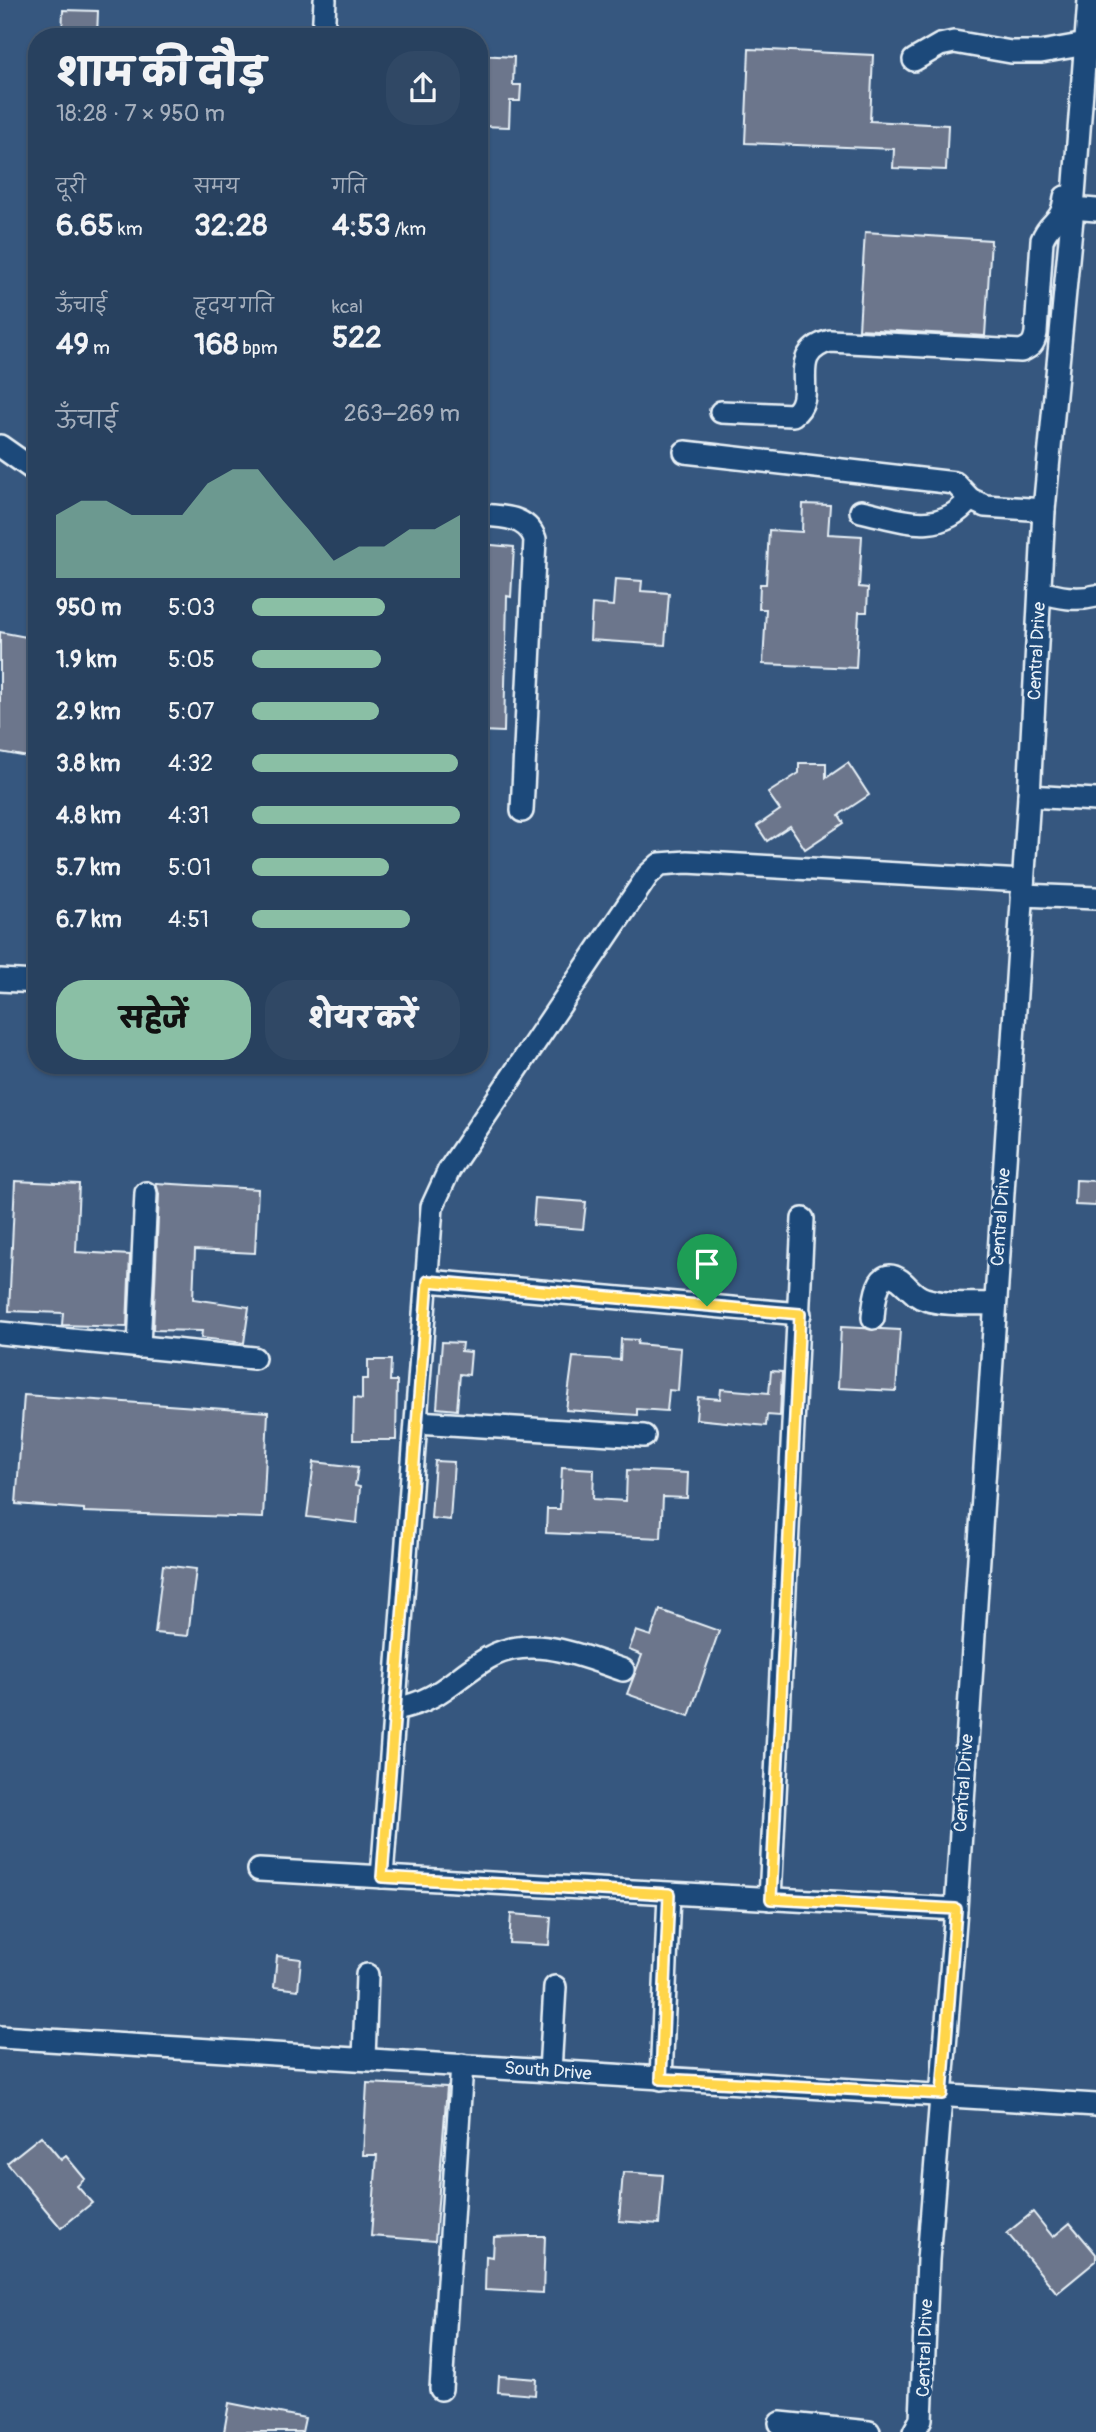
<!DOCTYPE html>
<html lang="hi">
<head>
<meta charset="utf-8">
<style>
	:root { --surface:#28415f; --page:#304865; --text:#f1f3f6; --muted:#a5afbd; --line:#445a74; --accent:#8abfa5 }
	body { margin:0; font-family:Pangolin,"Playpen Sans Deva",sans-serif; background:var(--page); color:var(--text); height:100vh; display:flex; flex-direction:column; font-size:26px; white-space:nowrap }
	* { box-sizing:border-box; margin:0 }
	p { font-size:23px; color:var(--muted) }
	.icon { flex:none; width:38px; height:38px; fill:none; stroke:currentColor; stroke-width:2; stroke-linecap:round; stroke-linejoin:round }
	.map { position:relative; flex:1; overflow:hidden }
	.side { position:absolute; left:28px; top:28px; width:460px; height:1046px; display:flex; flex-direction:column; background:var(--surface); border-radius:28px; box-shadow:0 2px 5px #0004,0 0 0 2px var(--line) }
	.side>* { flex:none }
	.pin { position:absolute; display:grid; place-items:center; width:60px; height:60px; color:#fff; margin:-72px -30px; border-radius:50% 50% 50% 0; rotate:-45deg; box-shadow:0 0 7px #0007 }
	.pin .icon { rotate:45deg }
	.round { display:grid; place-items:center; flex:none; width:74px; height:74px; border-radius:28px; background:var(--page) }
	.head { display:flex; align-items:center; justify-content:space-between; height:119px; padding:0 28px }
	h1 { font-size:38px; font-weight:800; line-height:52px }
	.metrics { display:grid; grid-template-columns:repeat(3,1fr); gap:10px; height:119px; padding:7px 28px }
	.metrics div { display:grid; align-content:center }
	.metrics b { font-size:30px; font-weight:800 }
	.metrics small { font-size:19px; font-weight:400 }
	.metrics p { font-size:19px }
	.chart { height:196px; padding:14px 28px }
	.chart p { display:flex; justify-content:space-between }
	.chart svg { width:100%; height:126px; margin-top:7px; fill:var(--accent); opacity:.7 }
	.action { display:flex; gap:14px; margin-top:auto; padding:14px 28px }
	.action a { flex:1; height:80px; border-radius:28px; background:var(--accent); color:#111; font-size:28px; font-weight:800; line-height:80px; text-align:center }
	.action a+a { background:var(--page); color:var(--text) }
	ul { padding:0 28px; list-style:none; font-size:23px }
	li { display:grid; grid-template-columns:112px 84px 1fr; align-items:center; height:52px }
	li i { height:18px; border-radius:9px; background:var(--accent) }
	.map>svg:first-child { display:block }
</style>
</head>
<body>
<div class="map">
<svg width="1096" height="2432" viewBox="0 0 1096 2432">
	<rect width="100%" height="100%" fill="#36577f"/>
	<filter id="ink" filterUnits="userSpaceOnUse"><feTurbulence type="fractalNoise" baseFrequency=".0143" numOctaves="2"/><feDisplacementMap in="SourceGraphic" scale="14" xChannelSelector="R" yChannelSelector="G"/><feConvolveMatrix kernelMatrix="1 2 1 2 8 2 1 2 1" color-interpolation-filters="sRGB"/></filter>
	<g filter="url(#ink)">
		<!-- building -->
		<g fill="#6c768c" stroke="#e8f1f8" stroke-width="2">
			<path d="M 63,10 L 98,11 L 97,37 L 62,37 Z"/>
			<path d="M 749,49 L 873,55 L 870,121 L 948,125 L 946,170 L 893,168 L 894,149 L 745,143 Z"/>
			<path d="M 480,55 L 514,57 L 513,85 L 521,85 L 520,101 L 510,101 L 509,127 L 480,126 Z"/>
			<path d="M 865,232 L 991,240 L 985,336 L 859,329 Z"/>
			<path d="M 803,504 L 830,505 L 828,534 L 862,536 L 859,587 L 868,588 L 867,612 L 859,612 L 856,668 L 763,664 L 766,609 L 759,609 L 760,584 L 766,584 L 769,530 L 802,532 Z"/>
			<path d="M 480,544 L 514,547 L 511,597 L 507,596 L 504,732 L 480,731 Z"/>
			<path d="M 615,579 L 642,581 L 641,591 L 669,593 L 665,645 L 590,640 L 592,604 L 613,606 Z"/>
			<path d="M 0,632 L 37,639 L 37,716 L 28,757 L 0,752 Z"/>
			<path d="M 799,763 L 826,763 L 826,778 L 848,763 L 869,795 L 839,815 L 844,823 L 805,849 L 790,826 L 767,841 L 757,826 L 780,810 L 768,793 L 799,773 Z"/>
			<path d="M 1076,1180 L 1096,1181 L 1096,1206 L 1075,1205 Z"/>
			<path d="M 15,1181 L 79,1184 L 76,1252 L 130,1255 L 127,1327 L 62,1325 L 63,1313 L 9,1311 Z"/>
			<path d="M 156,1183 L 258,1189 L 255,1253 L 195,1250 L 193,1299 L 249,1307 L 244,1343 L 201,1338 L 202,1331 L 153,1330 L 159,1194 Z"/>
			<path d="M 535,1198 L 586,1202 L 583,1229 L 533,1225 Z"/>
			<path d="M 841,1327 L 900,1330 L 896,1391 L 838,1388 Z"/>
			<path d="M 621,1339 L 638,1340 L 637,1344 L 681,1348 L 678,1391 L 669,1390 L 667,1411 L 637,1409 L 637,1415 L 566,1410 L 573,1357 L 620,1360 Z"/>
			<path d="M 442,1342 L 462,1343 L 461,1351 L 471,1352 L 469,1375 L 460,1374 L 457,1410 L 437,1408 Z"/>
			<path d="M 368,1360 L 391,1360 L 390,1381 L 397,1381 L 396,1440 L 353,1440 L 354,1398 L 362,1399 L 362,1379 L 368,1379 Z"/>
			<path d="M 771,1371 L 782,1372 L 780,1416 L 767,1415 L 766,1426 L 696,1419 L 698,1397 L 720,1399 L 721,1389 L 769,1393 Z"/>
			<path d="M 24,1395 L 268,1412 L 263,1518 L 84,1512 L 84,1509 L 16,1504 Z"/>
			<path d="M 435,1461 L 454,1462 L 450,1520 L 431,1518 Z"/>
			<path d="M 314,1462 L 358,1467 L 355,1486 L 360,1487 L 357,1523 L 307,1517 Z"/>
			<path d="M 562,1467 L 594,1469 L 593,1499 L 626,1501 L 627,1470 L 688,1473 L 687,1498 L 663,1497 L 661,1538 L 546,1533 L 547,1509 L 560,1509 Z"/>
			<path d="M 163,1565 L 196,1569 L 188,1636 L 155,1633 Z"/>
			<path d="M 660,1610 L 719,1631 L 689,1716 L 627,1694 L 642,1655 L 629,1650 L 636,1631 L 651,1636 Z"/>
			<path d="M 511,1914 L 551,1917 L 549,1945 L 509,1943 Z"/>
			<path d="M 277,1956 L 301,1959 L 298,1990 L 274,1987 Z"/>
			<path d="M 367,2083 L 447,2087 L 435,2241 L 371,2236 L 377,2155 L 363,2155 Z"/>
			<path d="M 41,2136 L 61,2160 L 66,2156 L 85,2179 L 77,2186 L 92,2203 L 61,2228 L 7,2163 Z"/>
			<path d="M 623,2172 L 663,2175 L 659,2224 L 619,2221 Z"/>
			<path d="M 1033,2212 L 1053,2237 L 1070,2223 L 1096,2254 L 1096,2261 L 1057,2293 L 1007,2233 Z"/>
			<path d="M 527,2236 L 545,2236 L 543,2293 L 485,2290 L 486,2256 L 493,2257 L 494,2237 Z"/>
			<path d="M 499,2376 L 536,2379 L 535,2395 L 498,2392 Z"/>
			<path d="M 229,2403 L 305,2418 L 302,2432 L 224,2432 Z"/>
		</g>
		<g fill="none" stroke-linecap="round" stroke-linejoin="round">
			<!-- minor casing -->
			<g stroke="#e8f1f8" stroke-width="26">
				<g id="minor">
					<path d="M 323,37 L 325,0"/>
					<path d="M 914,60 L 940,45 L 954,42 L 1011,52 L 1041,52 L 1086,44"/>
					<path d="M 1073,208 L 1096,210"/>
					<path d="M 721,412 L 793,415 C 821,395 783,354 830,341 L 1021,351 C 1031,347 1034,344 1036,333 L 1042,240 C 1050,219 1062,225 1065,197"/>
					<path d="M 0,446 L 37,472"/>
					<path d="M 685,452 L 955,483 L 970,499 L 985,506 L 1044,510"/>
					<path d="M 861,511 C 903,520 939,537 970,499"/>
					<path d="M 480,515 C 501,516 527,516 535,539 L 522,811"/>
					<path d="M 1040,592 C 1059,597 1076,601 1096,596"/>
					<path d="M 1029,796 L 1096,800"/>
					<path d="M 1022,895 L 1096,898"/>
					<path d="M 0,980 L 37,982"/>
					<path d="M 428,1281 L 800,1314"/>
					<path d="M 873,1318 C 874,1305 876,1263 900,1280 C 908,1286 914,1296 925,1299 C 947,1306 973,1303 995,1304"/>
					<path d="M 0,1333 L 254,1358"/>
					<path d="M 139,1347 L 146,1193"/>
					<path d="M 417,1422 L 644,1436"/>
					<path d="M 395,1709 C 441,1700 451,1680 488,1658 C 530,1633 582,1656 623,1670"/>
					<path d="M 259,1870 L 956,1909"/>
					<path d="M 382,1877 L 432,1207 L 449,1170 L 648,875 L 660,864 L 687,862 L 1023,881"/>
					<path d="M 770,1899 L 803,1219"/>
					<path d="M 0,2037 L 1096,2105"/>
					<path d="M 364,2059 L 367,1975"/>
					<path d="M 550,2071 L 555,1987"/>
					<path d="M 661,2079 L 669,1894"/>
					<path d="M 441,2389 L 462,2065"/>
					<path d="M 780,2423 L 869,2432"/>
					<path d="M 914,2432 L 921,2419 L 928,2260 L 956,1909 L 1029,796 L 1044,510 L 1073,208 L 1089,0"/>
				</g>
			</g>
			<!-- minor -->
			<use href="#minor" stroke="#1f4a7a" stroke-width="21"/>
		</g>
	</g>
	<g fill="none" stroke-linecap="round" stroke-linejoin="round" filter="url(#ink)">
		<!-- route casing -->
		<g stroke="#fff" stroke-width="14">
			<path id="route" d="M 428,1281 L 800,1314 L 771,1899 L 956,1909 L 942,2094 L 661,2079 L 669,1894 L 382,1877 Z"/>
		</g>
		<!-- route -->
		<use href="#route" stroke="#ffd54a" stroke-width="9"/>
	</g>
	<g text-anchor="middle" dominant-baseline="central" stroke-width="6" stroke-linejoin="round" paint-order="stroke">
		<!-- street labels -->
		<g font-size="18" fill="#e8f1f8" stroke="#1f4a7a">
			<text transform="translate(1037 651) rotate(-87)">Central Drive</text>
			<text transform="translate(1001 1217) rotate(-86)">Central Drive</text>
			<text transform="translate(964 1783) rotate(-86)">Central Drive</text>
			<text transform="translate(548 2071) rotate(4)">South Drive</text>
			<text transform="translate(925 2348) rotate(-88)">Central Drive</text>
		</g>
	</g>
</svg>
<div class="pin" style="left:707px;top:1306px;background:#1e9e55"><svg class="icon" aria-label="arrive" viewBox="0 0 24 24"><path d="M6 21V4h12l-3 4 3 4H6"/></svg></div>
<section class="side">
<div class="head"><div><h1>शाम की दौड़</h1><p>18:28 · 7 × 950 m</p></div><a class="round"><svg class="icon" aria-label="share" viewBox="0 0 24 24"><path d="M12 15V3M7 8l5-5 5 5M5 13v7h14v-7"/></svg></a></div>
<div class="metrics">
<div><p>दूरी</p><b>6.65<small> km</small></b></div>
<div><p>समय</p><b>32:28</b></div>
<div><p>गति</p><b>4:53<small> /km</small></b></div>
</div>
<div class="metrics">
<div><p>ऊँचाई</p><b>49<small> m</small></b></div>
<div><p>हृदय गति</p><b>168<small> bpm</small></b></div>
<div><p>kcal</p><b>522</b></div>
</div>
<div class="chart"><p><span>ऊँचाई</span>263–269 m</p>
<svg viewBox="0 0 160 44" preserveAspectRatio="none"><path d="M0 44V22L10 17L20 17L30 22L40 22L50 22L60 11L70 6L80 6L90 17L100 27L110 38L120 33L130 33L140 27L150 27L160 22V44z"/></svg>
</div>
<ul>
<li><b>950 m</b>5:03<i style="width:64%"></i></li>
<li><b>1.9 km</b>5:05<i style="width:62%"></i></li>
<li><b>2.9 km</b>5:07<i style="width:61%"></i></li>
<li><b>3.8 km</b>4:32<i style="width:99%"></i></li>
<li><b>4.8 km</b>4:31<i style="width:100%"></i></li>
<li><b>5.7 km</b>5:01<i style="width:66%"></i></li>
<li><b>6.7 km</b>4:51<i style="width:76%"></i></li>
</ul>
<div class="action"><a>सहेजें</a><a>शेयर करें</a></div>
</section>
</div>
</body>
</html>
